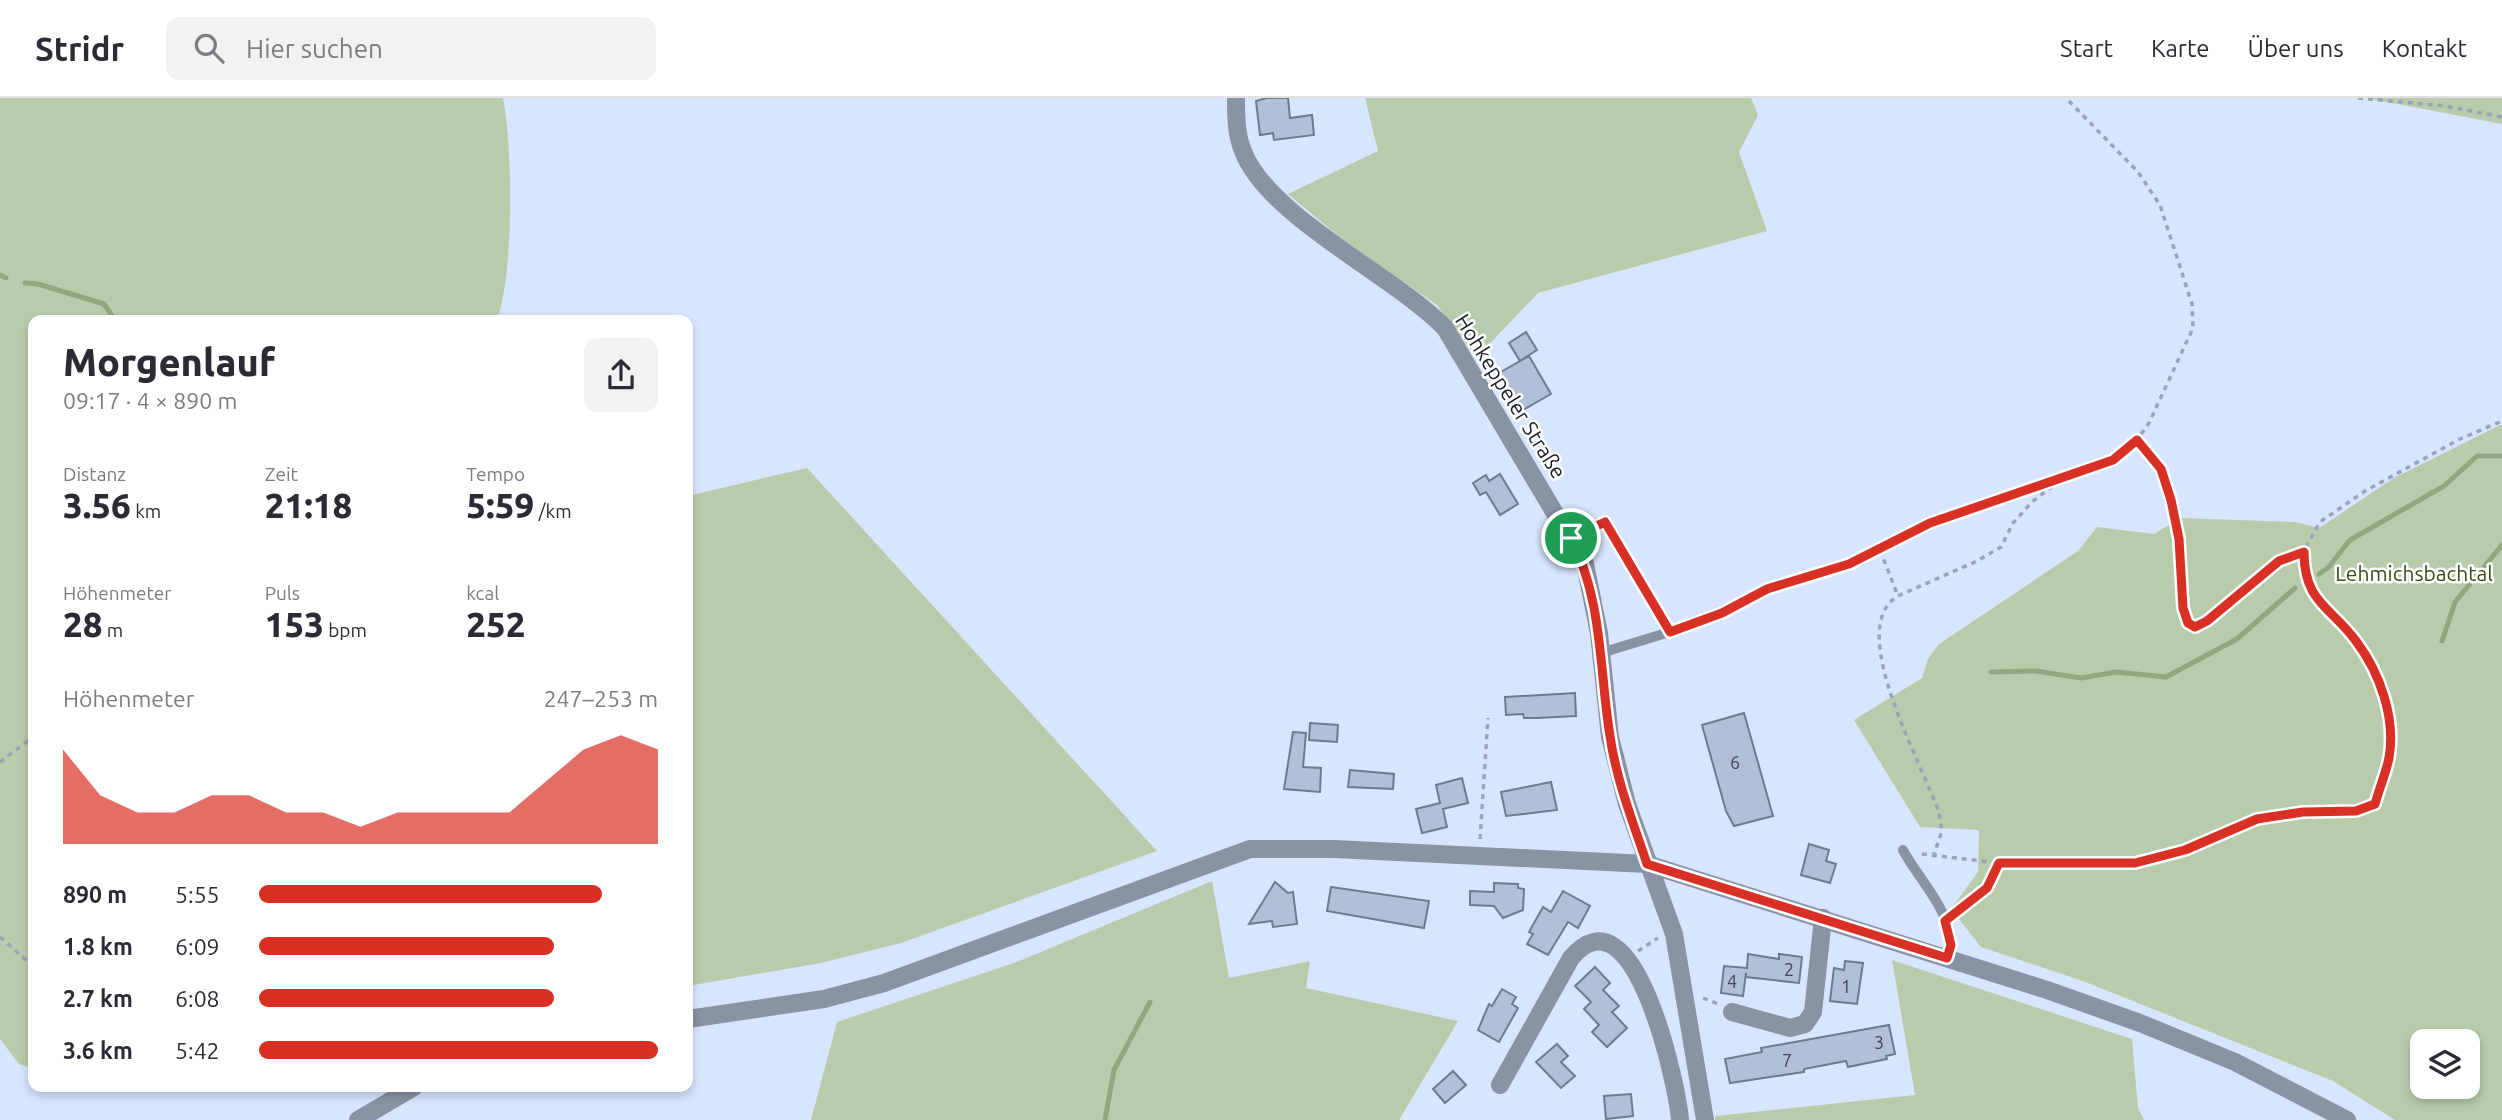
<!DOCTYPE html>
<html lang="de">
<head>
<meta charset="utf-8">
<style>
	:root { --surface:#fff; --page:#f2f2f3; --text:#2b2b33; --muted:#7c7c81; --line:#e1e1e2; --accent:#d93025 }
	body { margin:0; font-family:Ubuntu,sans-serif; background:var(--page); color:var(--text); height:100vh; display:flex; flex-direction:column; font-size:26px; white-space:nowrap }
	* { box-sizing:border-box; margin:0 }
	p { font-size:23px; color:var(--muted) }
	.icon { flex:none; width:38px; height:38px; fill:none; stroke:currentColor; stroke-width:2; stroke-linecap:round; stroke-linejoin:round }
	.map { position:relative; flex:1; overflow:hidden }
	.sheet { position:absolute; left:28px; top:217px; width:665px; height:777px; display:flex; flex-direction:column; background:var(--surface); border-radius:14px; box-shadow:0 4px 10px #0003 }
	.sheet>* { flex:none }
	.tools { position:absolute; left:2410px; top:931px; display:grid; gap:14px }
	.tools a { display:grid; place-items:center; width:70px; height:70px; border-radius:14px; background:var(--surface); box-shadow:0 4px 10px #0003; font-size:35px }
	.pin { position:absolute; display:grid; place-items:center; width:60px; height:60px; color:#fff; margin:-30px; border:4px solid #fff; border-radius:50%; box-shadow:0 2px 7px #0007 }
	.round { display:grid; place-items:center; flex:none; width:74px; height:74px; border-radius:14px; background:var(--page) }
	.headline { display:flex; align-items:center; justify-content:space-between; height:119px; padding:0 35px }
	h1 { font-size:38px; font-weight:800; line-height:52px }
	.stats { display:grid; grid-template-columns:repeat(3,1fr); gap:10px; height:119px; padding:7px 35px }
	.stats div { display:grid; align-content:center }
	.stats b { font-size:35px; font-weight:800 }
	.stats small { font-size:19px; font-weight:400 }
	.stats p { font-size:19px }
	.chart { height:196px; padding:14px 35px }
	.chart p { display:flex; justify-content:space-between }
	.chart svg { width:100%; height:126px; margin-top:7px; fill:var(--accent); opacity:.7 }
	ul { padding:0 35px; list-style:none; font-size:23px }
	li { display:grid; grid-template-columns:112px 84px 1fr; align-items:center; height:52px }
	li i { height:18px; border-radius:9px; background:var(--accent) }
	header { display:flex; align-items:center; gap:42px; box-sizing:border-box; height:98px; padding:0 35px; background:var(--surface); border-bottom:2px solid var(--line) }
	header strong { font-size:33px }
	nav { display:flex; gap:38px; margin-inline-start:auto; font-size:24px }
	.search { width:490px; height:63px; background:var(--page); display:flex; align-items:center; gap:18px; box-sizing:border-box; padding:0 24px; border-radius:14px; color:var(--muted); font-size:26px }
	.map>svg:first-child { display:block }
</style>
</head>
<body>
<header>
<strong>Stridr</strong>
<div class="search"><svg class="icon" aria-label="search" viewBox="0 0 24 24"><circle cx="10" cy="10" r="6"/><path d="M15 15l6 6"/></svg>Hier suchen</div>
<nav><a>Start</a><a>Karte</a><a>Über uns</a><a>Kontakt</a></nav>
</header>
<div class="map">
<svg width="2502" height="1022" viewBox="0 0 2502 1022">
	<rect width="100%" height="100%" fill="#d7e6fe"/>
	<!-- green -->
	<g fill="#b8ccab" fill-rule="evenodd">
		<path d="M 0,0 L 503,0 C 513,50 514,175 497,222 L 33,222 L 33,971 L 19,966 L 0,941 Z"/>
		<path d="M 1365,0 L 1751,0 L 1758,17 L 1739,54 L 1767,133 L 1538,195 L 1476,260 L 1437,207 L 1342,141 L 1288,96 L 1378,53 Z"/>
		<path d="M 2366,0 L 2502,0 L 2502,26 Z"/>
		<path d="M 2502,326 L 2502,1022 L 2395,1022 L 2333,983 L 2083,883 L 1981,849 L 1951,811 L 1978,774 L 1979,732 L 1920,729 L 1854,622 L 1922,580 L 1928,561 L 1939,546 L 2078,453 L 2097,429 L 2154,436 L 2180,420 L 2295,424 L 2319,430 L 2394,380 ZM 2422,943 L 2468,943 L 2468,989 L 2422,989 Z"/>
		<path d="M 807,370 L 1157,753 L 901,845 L 821,865 L 688,888 L 688,398 Z"/>
		<path d="M 1212,783 L 1229,880 L 1310,863 L 1306,890 L 1458,923 L 1399,1022 L 811,1022 L 837,924 L 1014,865 Z"/>
		<path d="M 1892,862 L 2132,941 L 2138,1010 L 2144,1022 L 1715,1022 L 1715,1018 L 1915,997 Z"/>
	</g>
	<g fill="none" stroke-linecap="round" stroke-linejoin="round">
		<!-- stream -->
		<g stroke="#91a781" stroke-width="5">
			<path d="M 0,177 L 6,180"/>
			<path d="M 25,185 L 38,186 L 104,206 L 115,222"/>
			<path d="M 2319,476 L 2328,470 L 2350,442 L 2444,388 L 2477,358 L 2502,358"/>
			<path d="M 2442,543 L 2455,504 L 2502,447"/>
			<path d="M 1991,574 L 2036,573 L 2081,580 L 2116,574 L 2166,579 L 2237,541 L 2295,490"/>
			<path d="M 1105,1022 L 1114,972 L 1150,904"/>
		</g>
	</g>
	<!-- building -->
	<g fill="#b2c0d7" stroke="#6d7b8f" stroke-width="2">
		<path d="M 1267,0 L 1288,0 L 1290,20 L 1312,17 L 1314,37 L 1274,42 L 1273,35 L 1260,37 L 1256,3 Z"/>
		<path d="M 1526,234 L 1537,252 L 1520,263 L 1509,245 Z"/>
		<path d="M 1529,258 L 1551,296 L 1521,313 L 1499,275 Z"/>
		<path d="M 1500,376 L 1518,406 L 1500,417 L 1486,394 L 1480,397 L 1473,385 L 1486,377 L 1489,383 Z"/>
		<path d="M 1575,595 L 1576,618 L 1537,620 L 1524,620 L 1523,616 L 1506,617 L 1505,599 Z"/>
		<path d="M 1744,615 L 1773,718 L 1734,728 L 1726,713 L 1702,627 Z"/>
		<path d="M 1310,625 L 1338,627 L 1337,644 L 1309,642 Z"/>
		<path d="M 1293,634 L 1306,635 L 1303,669 L 1321,670 L 1320,694 L 1284,691 Z"/>
		<path d="M 1350,672 L 1394,676 L 1393,691 L 1348,689 Z"/>
		<path d="M 1462,680 L 1468,705 L 1443,711 L 1447,729 L 1422,735 L 1416,711 L 1440,705 L 1436,687 Z"/>
		<path d="M 1551,684 L 1557,712 L 1506,718 L 1501,694 Z"/>
		<path d="M 1809,746 L 1829,752 L 1826,763 L 1836,766 L 1830,785 L 1801,777 Z"/>
		<path d="M 1275,784 L 1288,795 L 1293,794 L 1297,826 L 1273,829 L 1272,823 L 1249,826 Z"/>
		<path d="M 1494,785 L 1518,786 L 1518,790 L 1524,791 L 1523,812 L 1503,820 L 1494,808 L 1470,807 L 1470,793 L 1494,794 Z"/>
		<path d="M 1331,789 L 1429,803 L 1424,830 L 1327,813 Z"/>
		<path d="M 1563,793 L 1590,808 L 1578,830 L 1568,824 L 1548,857 L 1527,846 L 1533,836 L 1529,834 L 1543,809 L 1551,814 Z"/>
		<path d="M 1748,856 L 1779,861 L 1779,856 L 1802,859 L 1799,885 L 1746,879 L 1746,875 L 1743,898 L 1721,895 L 1724,868 L 1747,870 Z"/>
		<path d="M 1845,863 L 1863,865 L 1857,906 L 1830,903 L 1834,870 L 1844,872 Z"/>
		<path d="M 1595,869 L 1610,885 L 1603,892 L 1619,908 L 1612,914 L 1627,930 L 1607,949 L 1592,934 L 1599,927 L 1584,911 L 1591,904 L 1575,888 Z"/>
		<path d="M 1502,891 L 1516,899 L 1512,906 L 1518,910 L 1499,944 L 1478,932 L 1489,906 L 1492,908 Z"/>
		<path d="M 1889,927 L 1895,956 L 1886,958 L 1887,961 L 1848,969 L 1846,963 L 1804,971 L 1804,974 L 1730,985 L 1725,961 L 1762,954 L 1761,950 Z"/>
		<path d="M 1557,946 L 1568,958 L 1561,964 L 1575,978 L 1561,990 L 1536,964 Z"/>
		<path d="M 1453,973 L 1466,987 L 1445,1005 L 1433,991 Z"/>
		<path d="M 1631,996 L 1633,1018 L 1606,1021 L 1604,998 Z"/>
	</g>
	<g fill="none" stroke-linecap="round" stroke-linejoin="round">
		<!-- path -->
		<g stroke="#98a4b7" stroke-width="3.5" stroke-dasharray="5 5" stroke-linecap="butt">
			<path d="M 2358,0 L 2445,8 L 2502,19"/>
			<path d="M 2137,342 L 2161,371 L 2171,402 L 2179,441 L 2183,510 L 2188,525 L 2195,529 L 2207,523 L 2279,463 L 2303,454"/>
			<path d="M 1880,452 L 1898,498"/>
			<path d="M 1751,499 L 1767,491 L 1849,466 L 1930,425 L 1997,399 L 2060,382"/>
			<path d="M 0,664 L 33,639"/>
			<path d="M 1480,741 L 1488,620"/>
			<path d="M 1922,756 L 1999,765 L 2135,765 L 2185,752 L 2257,721 L 2303,714 L 2356,713 L 2375,707 L 2389,659 L 2388,618 L 2381,585 L 2356,543 L 2318,504 L 2304,476 L 2303,454 L 2320,424 L 2365,393 L 2460,341 L 2502,323"/>
			<path d="M 1933,759 L 1942,733 L 1939,715 C 1925,670 1843,530 1898,498 L 1977,463 L 2001,449 L 2013,425 L 2033,403 L 2062,381 L 2113,362 L 2137,342 L 2149,325 L 2193,230 L 2192,206 L 2160,107 L 2138,74 L 2066,0"/>
			<path d="M 1955,815 L 1987,790 L 1999,765"/>
			<path d="M 0,839 L 33,868"/>
			<path d="M 1638,853 L 1658,840"/>
			<path d="M 1703,900 L 1718,906"/>
		</g>
		<!-- service -->
		<g stroke="#8893a3" stroke-width="10">
			<path d="M 1571,440 L 1604,424 L 1670,534"/>
			<path d="M 1601,555 L 1686,529 L 1741,504"/>
			<path d="M 1903,752 C 1920,785 1960,819 1947,860"/>
		</g>
		<!-- minor -->
		<g stroke="#8893a3" stroke-width="18">
			<path d="M 1732,914 L 1790,930 L 1805,926 L 1813,914 L 1823,820"/>
			<path d="M 1500,987 L 1571,860 C 1634,785 1677,986 1680,1022"/>
		</g>
		<!-- tertiary -->
		<g stroke="#8893a3" stroke-width="18">
			<path d="M 1236,0 C 1236,17 1236,37 1243,53 C 1267,118 1395,178 1445,230 L 1585,466 L 1599,535 L 1610,639 L 1627,706 L 1674,836 L 1705,1022"/>
			<path d="M 688,921 L 824,901 L 884,885 L 1250,751 L 1334,751 L 1647,766 L 2047,892 L 2140,925 L 2235,964 L 2347,1022"/>
			<path d="M 358,1022 L 414,989"/>
		</g>
	</g>
	<g fill="none" stroke-linecap="round" stroke-linejoin="round">
		<!-- route casing -->
		<g stroke="#fff" stroke-width="14">
			<path id="route" d="M 2137,342 L 2161,371 L 2171,402 L 2179,441 L 2183,510 L 2188,525 L 2195,529 L 2207,523 L 2279,463 L 2304,454 C 2304,504 2330,508 2356,543 C 2380,575 2396,620 2389,660 C 2386,675 2379,691 2375,706 L 2356,713 L 2303,714 L 2257,721 L 2185,752 L 2135,765 L 1999,765 L 1987,790 L 1945,823 L 1951,847 L 1947,860 L 1647,766 C 1633,724 1616,681 1610,638 C 1599,570 1603,503 1571,440 L 1605,424 L 1670,534 L 1722,515 L 1767,491 L 1849,466 L 1930,425 L 2113,362 Z"/>
		</g>
		<!-- route -->
		<use href="#route" stroke="#d93025" stroke-width="9"/>
	</g>
	<g text-anchor="middle" dominant-baseline="central" stroke-width="5" stroke-linejoin="round" paint-order="stroke">
		<!-- number labels -->
		<g font-size="18" fill="#3e4552">
			<text x="1735" y="664">6</text>
			<text x="1789" y="871">2</text>
			<text x="1732" y="883">4</text>
			<text x="1846" y="888">1</text>
			<text x="1879" y="944">3</text>
			<text x="1787" y="962">7</text>
		</g>
		<!-- street labels -->
		<g font-size="21" fill="#171c25" stroke="#fff">
			<text transform="translate(1511 298) rotate(58)">Hohkeppeler Straße</text>
		</g>
		<!-- park labels -->
		<g font-size="21" fill="#304d14" stroke="#fff">
			<text x="2414" y="475">Lehmichsbachtal</text>
		</g>
	</g>
</svg>
<div class="tools">
<a><svg class="icon" aria-label="layers" viewBox="0 0 24 24"><path d="M12 4l9 5-9 5-9-5zM3 14l9 5 9-5"/></svg></a>
</div>
<div class="pin" style="left:1571px;top:440px;background:#1e9e55"><svg class="icon" aria-label="arrive" viewBox="0 0 24 24"><path d="M6 21V4h12l-3 4 3 4H6"/></svg></div>
<section class="sheet">
<div class="headline"><div><h1>Morgenlauf</h1><p>09:17 · 4 × 890 m</p></div><a class="round"><svg class="icon" aria-label="share" viewBox="0 0 24 24"><path d="M12 15V3M7 8l5-5 5 5M5 13v7h14v-7"/></svg></a></div>
<div class="stats">
<div><p>Distanz</p><b>3.56<small> km</small></b></div>
<div><p>Zeit</p><b>21:18</b></div>
<div><p>Tempo</p><b>5:59<small> /km</small></b></div>
</div>
<div class="stats">
<div><p>Höhenmeter</p><b>28<small> m</small></b></div>
<div><p>Puls</p><b>153<small> bpm</small></b></div>
<div><p>kcal</p><b>252</b></div>
</div>
<div class="chart"><p><span>Höhenmeter</span>247–253 m</p>
<svg viewBox="0 0 160 44" preserveAspectRatio="none"><path d="M0 44V11L10 27L20 33L30 33L40 27L50 27L60 33L70 33L80 38L90 33L100 33L110 33L120 33L130 22L140 11L150 6L160 11V44z"/></svg>
</div>
<ul>
<li><b>890 m</b>5:55<i style="width:86%"></i></li>
<li><b>1.8 km</b>6:09<i style="width:74%"></i></li>
<li><b>2.7 km</b>6:08<i style="width:74%"></i></li>
<li><b>3.6 km</b>5:42<i style="width:100%"></i></li>
</ul>
</section>
</div>
</body>
</html>
